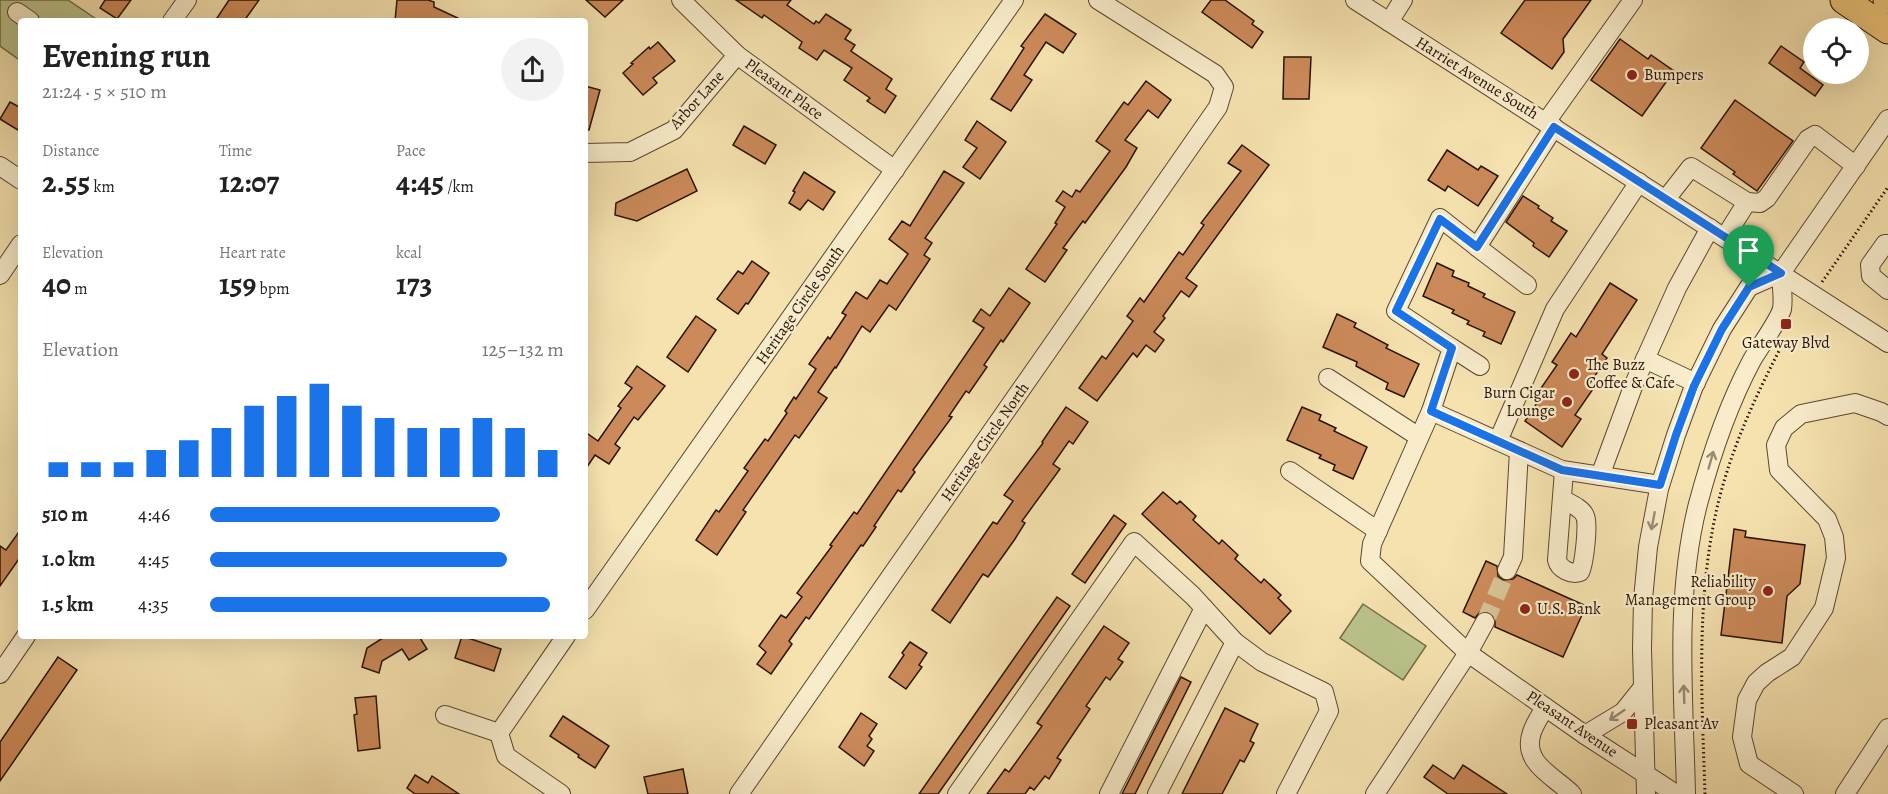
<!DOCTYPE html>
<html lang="en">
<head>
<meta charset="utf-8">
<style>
	:root { --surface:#fff; --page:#f2f2f2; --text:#222; --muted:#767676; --accent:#1a73e8 }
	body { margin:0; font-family:Alegreya,serif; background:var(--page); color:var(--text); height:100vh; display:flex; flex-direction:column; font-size:22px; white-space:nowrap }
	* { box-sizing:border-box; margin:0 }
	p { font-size:20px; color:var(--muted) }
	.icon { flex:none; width:33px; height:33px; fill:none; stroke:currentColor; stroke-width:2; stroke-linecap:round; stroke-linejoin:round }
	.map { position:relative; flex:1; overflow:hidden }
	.panel { position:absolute; left:18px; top:18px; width:570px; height:621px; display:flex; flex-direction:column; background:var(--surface); border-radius:6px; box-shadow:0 6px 24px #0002 }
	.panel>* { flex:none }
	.buttons { position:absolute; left:1803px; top:18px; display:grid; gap:12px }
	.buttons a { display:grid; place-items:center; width:66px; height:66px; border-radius:50%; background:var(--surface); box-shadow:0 6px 24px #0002; font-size:30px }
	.pin { position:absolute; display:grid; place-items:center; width:51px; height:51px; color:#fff; margin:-62px -26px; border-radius:50% 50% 50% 0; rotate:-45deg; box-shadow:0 0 6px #0007 }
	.pin .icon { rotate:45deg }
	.round { display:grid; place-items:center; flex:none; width:63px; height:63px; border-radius:32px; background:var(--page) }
	.head { display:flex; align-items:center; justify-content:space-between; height:102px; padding:0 24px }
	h1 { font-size:33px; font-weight:700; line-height:45px }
	.metrics { display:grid; grid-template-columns:repeat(3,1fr); gap:9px; height:102px; padding:6px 24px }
	.metrics div { display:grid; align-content:center }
	.metrics b { font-size:30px; font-weight:700 }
	.metrics small { font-size:16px; font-weight:400 }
	.metrics p { font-size:16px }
	.chart { height:168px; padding:12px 24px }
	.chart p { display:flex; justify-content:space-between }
	.chart svg { width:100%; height:108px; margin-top:6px; stroke:var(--accent); stroke-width:6 }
	ul { padding:0 24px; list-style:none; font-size:20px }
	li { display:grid; grid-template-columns:96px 72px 1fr; align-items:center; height:45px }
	li i { height:15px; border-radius:8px; background:var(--accent) }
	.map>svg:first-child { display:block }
</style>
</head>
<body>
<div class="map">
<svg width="1888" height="794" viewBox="0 0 1888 794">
	<rect width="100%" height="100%" fill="#f5e2af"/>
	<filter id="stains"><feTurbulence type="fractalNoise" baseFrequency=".00333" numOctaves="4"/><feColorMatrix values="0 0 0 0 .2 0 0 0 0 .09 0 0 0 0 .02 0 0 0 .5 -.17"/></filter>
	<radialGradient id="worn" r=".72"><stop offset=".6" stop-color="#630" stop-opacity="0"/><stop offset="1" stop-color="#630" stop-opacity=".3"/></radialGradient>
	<!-- green -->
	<g fill="#bbc38b" stroke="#726b48" stroke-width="1.5">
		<path d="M 0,0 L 68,0 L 99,21 L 21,21 L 21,61 L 0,46 Z"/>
		<path d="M 1363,604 L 1426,646 L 1403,680 L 1340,638 Z"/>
	</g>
	<!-- building -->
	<g fill="#cc8a5a" stroke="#291305" stroke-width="1.5">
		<path d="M 105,0 L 131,0 L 117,19 L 100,8 Z"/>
		<path d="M 229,0 L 259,0 L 244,21 L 215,21 Z"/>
		<path d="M 397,0 L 428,0 L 434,2 L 434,7 L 464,21 L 395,21 Z"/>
		<path d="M 586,0 L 623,0 L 605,17 Z"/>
		<path d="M 736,0 L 791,0 L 787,5 L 814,24 L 816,21 L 819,23 L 826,14 L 851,30 L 845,39 L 855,45 L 851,51 L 892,79 L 886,89 L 896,96 L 885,113 L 867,101 L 870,98 L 844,80 L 852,68 L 824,50 L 817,60 L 799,48 L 802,42 L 764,15 L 762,18 Z"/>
		<path d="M 1211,0 L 1225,0 L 1254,21 L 1252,24 L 1263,32 L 1252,48 L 1202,12 Z"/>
		<path d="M 1525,0 L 1591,0 L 1563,39 L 1564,52 L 1552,69 L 1501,33 Z"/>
		<path d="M 1045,14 L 1076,34 L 1063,53 L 1046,42 L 1024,75 L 1032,80 L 1011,111 L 991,99 L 1024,48 L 1021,46 Z"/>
		<path d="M 1620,39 L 1648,59 L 1651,55 L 1674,71 L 1642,116 L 1591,80 Z"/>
		<path d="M 658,42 L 675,61 L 653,78 L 657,83 L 643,95 L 623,73 L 633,64 L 631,63 L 649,47 L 650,49 Z"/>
		<path d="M 1781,46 L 1804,62 L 1800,68 L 1823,85 L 1815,96 L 1769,63 Z"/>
		<path d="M 1284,57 L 1311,57 L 1309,99 L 1283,99 Z"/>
		<path d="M 1146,81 L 1171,100 L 1158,118 L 1148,110 L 1125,140 L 1137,148 L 1126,167 L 1085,223 L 1083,221 L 1063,248 L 1067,250 L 1045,282 L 1026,269 L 1057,224 L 1055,223 L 1065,207 L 1056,201 L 1063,191 L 1072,197 L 1076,190 L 1080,192 L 1110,151 L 1096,141 L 1124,102 L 1128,105 Z"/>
		<path d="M 585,86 L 600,90 L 589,130 L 585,130 Z"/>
		<path d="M 1735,100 L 1793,141 L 1757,191 L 1733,174 L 1735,172 L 1701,148 Z"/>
		<path d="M 10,102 L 21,108 L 21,132 L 0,119 Z"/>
		<path d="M 977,121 L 1006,142 L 980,179 L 963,167 L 977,148 L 965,140 Z"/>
		<path d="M 744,126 L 776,145 L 765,164 L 733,145 Z"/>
		<path d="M 1242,145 L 1269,165 L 1186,278 L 1197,286 L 1189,297 L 1181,291 L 1163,316 L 1165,318 L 1154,332 L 1164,340 L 1155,352 L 1146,345 L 1137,357 L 1133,353 L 1097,401 L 1079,388 L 1102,356 L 1106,359 L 1133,321 L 1127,316 L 1140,298 L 1144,302 L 1179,252 L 1183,255 L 1204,225 L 1201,223 L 1241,171 L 1228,163 Z"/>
		<path d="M 1447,150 L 1478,170 L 1481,166 L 1498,176 L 1478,206 L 1448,186 L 1445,191 L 1428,180 Z"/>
		<path d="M 687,169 L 697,191 L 637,221 L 615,215 L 616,203 Z"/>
		<path d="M 944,171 L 964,183 L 925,238 L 932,243 L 924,255 L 930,259 L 896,310 L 889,305 L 870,332 L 862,326 L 836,368 L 835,367 L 818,392 L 827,398 L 799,438 L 795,435 L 743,510 L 746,512 L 717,555 L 696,540 L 716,510 L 719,512 L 748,471 L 744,468 L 765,439 L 768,441 L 787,413 L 785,411 L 794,397 L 796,399 L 816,369 L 809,364 L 828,337 L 830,339 L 846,315 L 842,313 L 856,292 L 867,299 L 880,280 L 887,284 L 908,254 L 889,239 L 902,221 L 910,226 Z"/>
		<path d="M 804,172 L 835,192 L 823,210 L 808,200 L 800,210 L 789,203 L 795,192 L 793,191 Z"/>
		<path d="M 1523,196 L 1539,206 L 1538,208 L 1553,218 L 1551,221 L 1567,231 L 1549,257 L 1533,246 L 1534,243 L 1506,222 Z"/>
		<path d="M 752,261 L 769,273 L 748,304 L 746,303 L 738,314 L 717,299 L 738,271 L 743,274 Z"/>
		<path d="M 1437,263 L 1454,271 L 1452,276 L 1469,283 L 1468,286 L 1485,294 L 1483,297 L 1515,312 L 1501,344 L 1483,336 L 1485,332 L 1467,324 L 1469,321 L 1452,313 L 1454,310 L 1423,296 Z"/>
		<path d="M 1610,283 L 1637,300 L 1602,354 L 1607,358 L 1588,386 L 1593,389 L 1575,415 L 1581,419 L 1562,447 L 1525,421 L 1543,394 L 1539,391 L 1557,365 L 1552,362 L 1571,333 L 1576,337 Z"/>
		<path d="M 1009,288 L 1030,303 L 1003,342 L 1001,340 L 984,365 L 987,367 L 969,393 L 966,391 L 949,416 L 952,417 L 913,470 L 915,472 L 901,492 L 898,490 L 874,526 L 876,527 L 863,546 L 861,545 L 809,619 L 806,617 L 789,641 L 792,644 L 771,674 L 757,664 L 766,652 L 759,646 L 781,615 L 786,618 L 802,597 L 797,593 L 832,546 L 830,545 L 854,512 L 857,514 L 984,328 L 973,321 L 981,309 L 990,316 Z"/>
		<path d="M 1337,314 L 1356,323 L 1354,327 L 1388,345 L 1386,348 L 1419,364 L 1404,397 L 1386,389 L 1388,383 L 1356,366 L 1357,362 L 1323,347 Z"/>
		<path d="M 696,316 L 716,330 L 688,372 L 667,357 Z"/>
		<path d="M 637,366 L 665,386 L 638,420 L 634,417 L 615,444 L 620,448 L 609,464 L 595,455 L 585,470 L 585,432 L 598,441 L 621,408 L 618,406 L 632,388 L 625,383 Z"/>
		<path d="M 1066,407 L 1088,422 L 1073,444 L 1069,441 L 1053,464 L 1060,469 L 1022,521 L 1025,523 L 1015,539 L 988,577 L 983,574 L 950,623 L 932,610 L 993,522 L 997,524 L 1013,501 L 1004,495 L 1043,443 L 1042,442 Z"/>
		<path d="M 1302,407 L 1321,415 L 1319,420 L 1336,428 L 1334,431 L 1367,447 L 1353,479 L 1333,470 L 1335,465 L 1319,458 L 1321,455 L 1287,440 Z"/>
		<path d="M 1163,492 L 1177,504 L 1180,501 L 1196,516 L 1193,520 L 1219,544 L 1222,540 L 1238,555 L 1235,559 L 1261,583 L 1264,579 L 1281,595 L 1278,598 L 1291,611 L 1270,634 L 1142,514 Z"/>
		<path d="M 1114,515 L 1126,524 L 1085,583 L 1072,574 Z"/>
		<path d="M 21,529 L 21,556 L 0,586 L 0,546 L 6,550 Z"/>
		<path d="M 1734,529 L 1746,531 L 1745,537 L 1805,545 L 1800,584 L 1787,596 L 1782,643 L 1721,635 Z"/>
		<path d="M 1486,561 L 1497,566 L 1498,576 L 1503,580 L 1513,579 L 1517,575 L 1586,606 L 1563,657 L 1495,627 L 1495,617 L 1490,612 L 1480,612 L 1475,618 L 1463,612 Z"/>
		<path d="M 1057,597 L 1070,606 L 938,794 L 919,794 Z"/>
		<path d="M 1104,626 L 1129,643 L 1118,659 L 1123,662 L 1110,680 L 1106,677 L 1086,706 L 1090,709 L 1057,758 L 1061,760 L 1049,779 L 1045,776 L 1034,790 L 1030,787 L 1025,794 L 987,794 L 1005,769 L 1009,772 L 1042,726 L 1037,723 Z"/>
		<path d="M 386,636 L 423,636 L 420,638 L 427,649 L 409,660 L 402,649 L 382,661 L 379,673 L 362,667 L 367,648 Z"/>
		<path d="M 462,636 L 501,649 L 494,671 L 455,658 Z"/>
		<path d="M 910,642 L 927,653 L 919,665 L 922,667 L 906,689 L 889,677 L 904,655 L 902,653 Z"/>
		<path d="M 58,657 L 77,670 L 0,781 L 0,742 Z"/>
		<path d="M 1181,677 L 1191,682 L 1135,794 L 1122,794 Z"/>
		<path d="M 376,696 L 380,748 L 358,751 L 354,715 L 357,714 L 355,698 Z"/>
		<path d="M 1225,708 L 1258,724 L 1250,741 L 1254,743 L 1244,762 L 1240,760 L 1222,794 L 1182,794 Z"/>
		<path d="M 861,713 L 877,724 L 869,736 L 872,739 L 867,746 L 874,751 L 864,766 L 839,747 Z"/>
		<path d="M 563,716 L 609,746 L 595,768 L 578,757 L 579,755 L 550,736 Z"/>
		<path d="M 1433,765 L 1454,779 L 1463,765 L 1507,794 L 1448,794 L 1424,777 Z"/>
		<path d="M 683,769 L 688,794 L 648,794 L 644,777 Z"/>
		<path d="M 415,775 L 428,783 L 432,776 L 459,794 L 415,794 L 407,788 Z"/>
	</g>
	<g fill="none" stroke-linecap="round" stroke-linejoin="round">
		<!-- minor-tunnel -->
		<path stroke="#d6c396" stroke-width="18" stroke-dasharray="18 9" stroke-linecap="butt" d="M 1485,622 L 1507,570"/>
		<!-- minor casing -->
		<g stroke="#5c4730" stroke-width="20">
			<g id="minor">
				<path d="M 681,0 L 737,55 L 895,170"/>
				<path d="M 1355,0 L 1888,343"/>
				<path d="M 17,12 L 30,21"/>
				<path d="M 172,21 L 187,0"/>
				<path d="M 1389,22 L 1403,0"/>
				<path d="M 1546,122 L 1633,0"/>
				<path d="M 1554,127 L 1477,247 L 1440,218 L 1396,311 L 1452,348 L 1431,411 L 1562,470 L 1660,485"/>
				<path d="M 585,153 L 630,152 L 674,130 L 737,55"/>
				<path d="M 0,166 L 21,180"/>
				<path d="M 1666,199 L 1691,167 L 1747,202 L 1725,237"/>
				<path d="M 1747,202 L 1760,203 L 1767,198 L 1808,139 L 1815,135 L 1856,166"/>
				<path d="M 1888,244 L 1885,244 L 1870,265 L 1871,276 L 1888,290"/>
				<path d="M 1477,247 L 1527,285"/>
				<path d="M 0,275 L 21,244"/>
				<path d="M 1452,348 L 1480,366"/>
				<path d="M 1645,359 L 1696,383"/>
				<path d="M 1328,378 L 1419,437"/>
				<path d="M 1431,411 L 1372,544 L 1370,561 L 1468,653 L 1585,735 L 1676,794"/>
				<path d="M 1498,441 L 1555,309 L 1639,182"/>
				<path d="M 1290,471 L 1378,531"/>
				<path d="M 1600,476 L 1634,384 L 1677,288 L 1710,228"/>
				<path d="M 1562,499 C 1569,503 1582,508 1585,516 C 1589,523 1584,565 1580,572 C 1571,575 1559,569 1557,560 L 1564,471"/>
				<path d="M 1507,570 L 1513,557 L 1519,451"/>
				<path d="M 585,610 L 1014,0"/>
				<path d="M 0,674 L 26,636"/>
				<path d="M 1545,707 C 1541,715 1535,723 1532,732 C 1521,763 1554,776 1572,794"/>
				<path d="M 445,715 L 499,733"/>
				<path d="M 1585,735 L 1623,712 L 1643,687"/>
				<path d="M 561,794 L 506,756 L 499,733 L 566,636"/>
				<path d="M 739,794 L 1218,107 L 1224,87 L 1215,74 L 1098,0"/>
				<path d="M 957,794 L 1134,542 L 1193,596 L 1235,642 L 1262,662 L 1324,692 L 1329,711 L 1286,794"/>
				<path d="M 1109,794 L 1204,608"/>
				<path d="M 1157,794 L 1235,642"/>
				<path d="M 1375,794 L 1468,653 L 1485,622"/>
				<path d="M 1646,794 L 1642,649 L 1643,599 L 1648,547 L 1659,489 L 1676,435 L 1694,386 L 1722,329 L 1749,287 L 1781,273 L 1888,119"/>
				<path d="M 1686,794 C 1684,698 1674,598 1698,504 C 1711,455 1728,405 1752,360 C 1759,348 1779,320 1782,309 C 1784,298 1781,283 1781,273"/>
				<path d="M 1794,794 L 1749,764 L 1742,737 L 1747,700 L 1756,683 L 1767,673 L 1792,657 L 1824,608 L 1836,558 L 1834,537 L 1827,519 L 1779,470 L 1776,445 L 1784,428 L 1801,414 L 1855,403 L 1881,412 L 1888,416"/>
				<path d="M 1845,794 L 1888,728"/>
			</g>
		</g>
		<!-- highway casing -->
		<g stroke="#291305" stroke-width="29">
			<g id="highway">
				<path d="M 1844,0 L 1888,30"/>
				<path d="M 1887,0 L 1888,0"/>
			</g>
		</g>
		<!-- path -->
		<g stroke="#291305" stroke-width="3" stroke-dasharray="1.5 3" stroke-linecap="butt">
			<path d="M 1822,282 L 1888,187"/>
			<path d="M 1705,794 C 1702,701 1696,608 1715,517 C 1727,459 1752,403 1779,351"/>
		</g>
		<!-- minor -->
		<use href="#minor" stroke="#f8eccb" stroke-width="18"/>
		<!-- highway -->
		<use href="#highway" stroke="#eac178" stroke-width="27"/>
	</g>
	<!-- one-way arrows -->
	<defs><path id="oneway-shaft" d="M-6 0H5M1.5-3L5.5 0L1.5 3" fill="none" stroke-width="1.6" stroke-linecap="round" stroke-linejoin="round" transform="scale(1.5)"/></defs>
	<g stroke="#9b8a72">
		<use href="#oneway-shaft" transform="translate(1711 460) rotate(-74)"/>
		<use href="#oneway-shaft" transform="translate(1653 521) rotate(101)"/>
		<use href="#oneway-shaft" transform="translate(1684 694) rotate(-92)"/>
		<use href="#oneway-shaft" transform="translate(1617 715) rotate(146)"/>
	</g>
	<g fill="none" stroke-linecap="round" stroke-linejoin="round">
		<!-- route casing -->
		<g stroke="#fff" stroke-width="12">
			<path id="route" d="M 1554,127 L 1781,273 L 1749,287 L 1722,329 L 1694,386 L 1676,435 L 1660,485 L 1562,470 L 1431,411 L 1452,348 L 1396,311 L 1440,219 L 1477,247 Z"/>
		</g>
		<!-- route -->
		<use href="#route" stroke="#1a73e8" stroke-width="8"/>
	</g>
	<!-- markers -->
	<g fill="#8f2418" stroke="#f8eccb" stroke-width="2">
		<circle cx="1632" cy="75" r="6"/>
		<rect x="1780" y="318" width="12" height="12" rx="3"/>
		<circle cx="1574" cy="374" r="6"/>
		<circle cx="1567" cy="402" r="6"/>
		<circle cx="1768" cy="591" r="6"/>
		<circle cx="1525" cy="609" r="6"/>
		<rect x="1626" y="718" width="12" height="12" rx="3"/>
	</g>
	<g text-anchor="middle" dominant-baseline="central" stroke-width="4.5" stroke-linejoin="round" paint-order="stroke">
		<!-- poi labels -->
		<g font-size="16" fill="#291305" stroke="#f8eccb" text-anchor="start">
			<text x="1644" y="75">Bumpers</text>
			<text x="1786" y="343" text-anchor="middle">Gateway Blvd</text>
			<text x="1586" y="365">The Buzz<tspan x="1586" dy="18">Coffee &amp; Cafe</tspan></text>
			<text x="1555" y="393" text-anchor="end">Burn Cigar<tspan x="1555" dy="18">Lounge</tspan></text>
			<text x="1756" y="582" text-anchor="end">Reliability<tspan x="1756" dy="18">Management Group</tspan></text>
			<text x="1537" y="609">U.S. Bank</text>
			<text x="1644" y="724">Pleasant Av</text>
		</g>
		<!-- street labels -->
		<g font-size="16" fill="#291305" stroke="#f8eccb">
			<text transform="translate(1477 78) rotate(32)">Harriet Avenue South</text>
			<text transform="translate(784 89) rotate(36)">Pleasant Place</text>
			<text transform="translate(697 100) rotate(-48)">Arbor Lane</text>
			<text transform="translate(800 305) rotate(-55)">Heritage Circle South</text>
			<text transform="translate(985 442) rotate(-55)">Heritage Circle North</text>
			<text transform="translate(1572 724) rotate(34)">Pleasant Avenue</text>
		</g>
	</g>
	<rect width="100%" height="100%" filter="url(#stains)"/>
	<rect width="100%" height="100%" fill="url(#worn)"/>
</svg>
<div class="buttons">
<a><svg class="icon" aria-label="locate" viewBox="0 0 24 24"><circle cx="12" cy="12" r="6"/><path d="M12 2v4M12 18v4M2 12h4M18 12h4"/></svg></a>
</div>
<div class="pin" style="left:1749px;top:287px;background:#1e9e55"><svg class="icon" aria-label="arrive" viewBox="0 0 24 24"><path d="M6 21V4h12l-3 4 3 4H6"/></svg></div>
<section class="panel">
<div class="head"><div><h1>Evening run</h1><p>21:24 · 5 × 510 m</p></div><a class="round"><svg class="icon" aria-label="share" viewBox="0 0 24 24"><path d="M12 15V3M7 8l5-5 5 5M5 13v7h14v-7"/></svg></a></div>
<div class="metrics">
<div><p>Distance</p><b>2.55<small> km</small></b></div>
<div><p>Time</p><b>12:07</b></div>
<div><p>Pace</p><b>4:45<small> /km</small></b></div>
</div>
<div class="metrics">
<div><p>Elevation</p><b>40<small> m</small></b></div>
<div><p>Heart rate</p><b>159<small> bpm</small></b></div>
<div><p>kcal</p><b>173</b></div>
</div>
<div class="chart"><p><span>Elevation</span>125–132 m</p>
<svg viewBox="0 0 160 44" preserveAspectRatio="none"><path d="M5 44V38M15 44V38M25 44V38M35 44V33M45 44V29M55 44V24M65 44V15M75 44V11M85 44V6M95 44V15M105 44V20M115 44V24M125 44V24M135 44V20M145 44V24M155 44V33"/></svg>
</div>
<ul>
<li><b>510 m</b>4:46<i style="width:82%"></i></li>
<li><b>1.0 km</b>4:45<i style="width:84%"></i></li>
<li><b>1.5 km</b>4:35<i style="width:96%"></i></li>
</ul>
</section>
</div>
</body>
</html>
